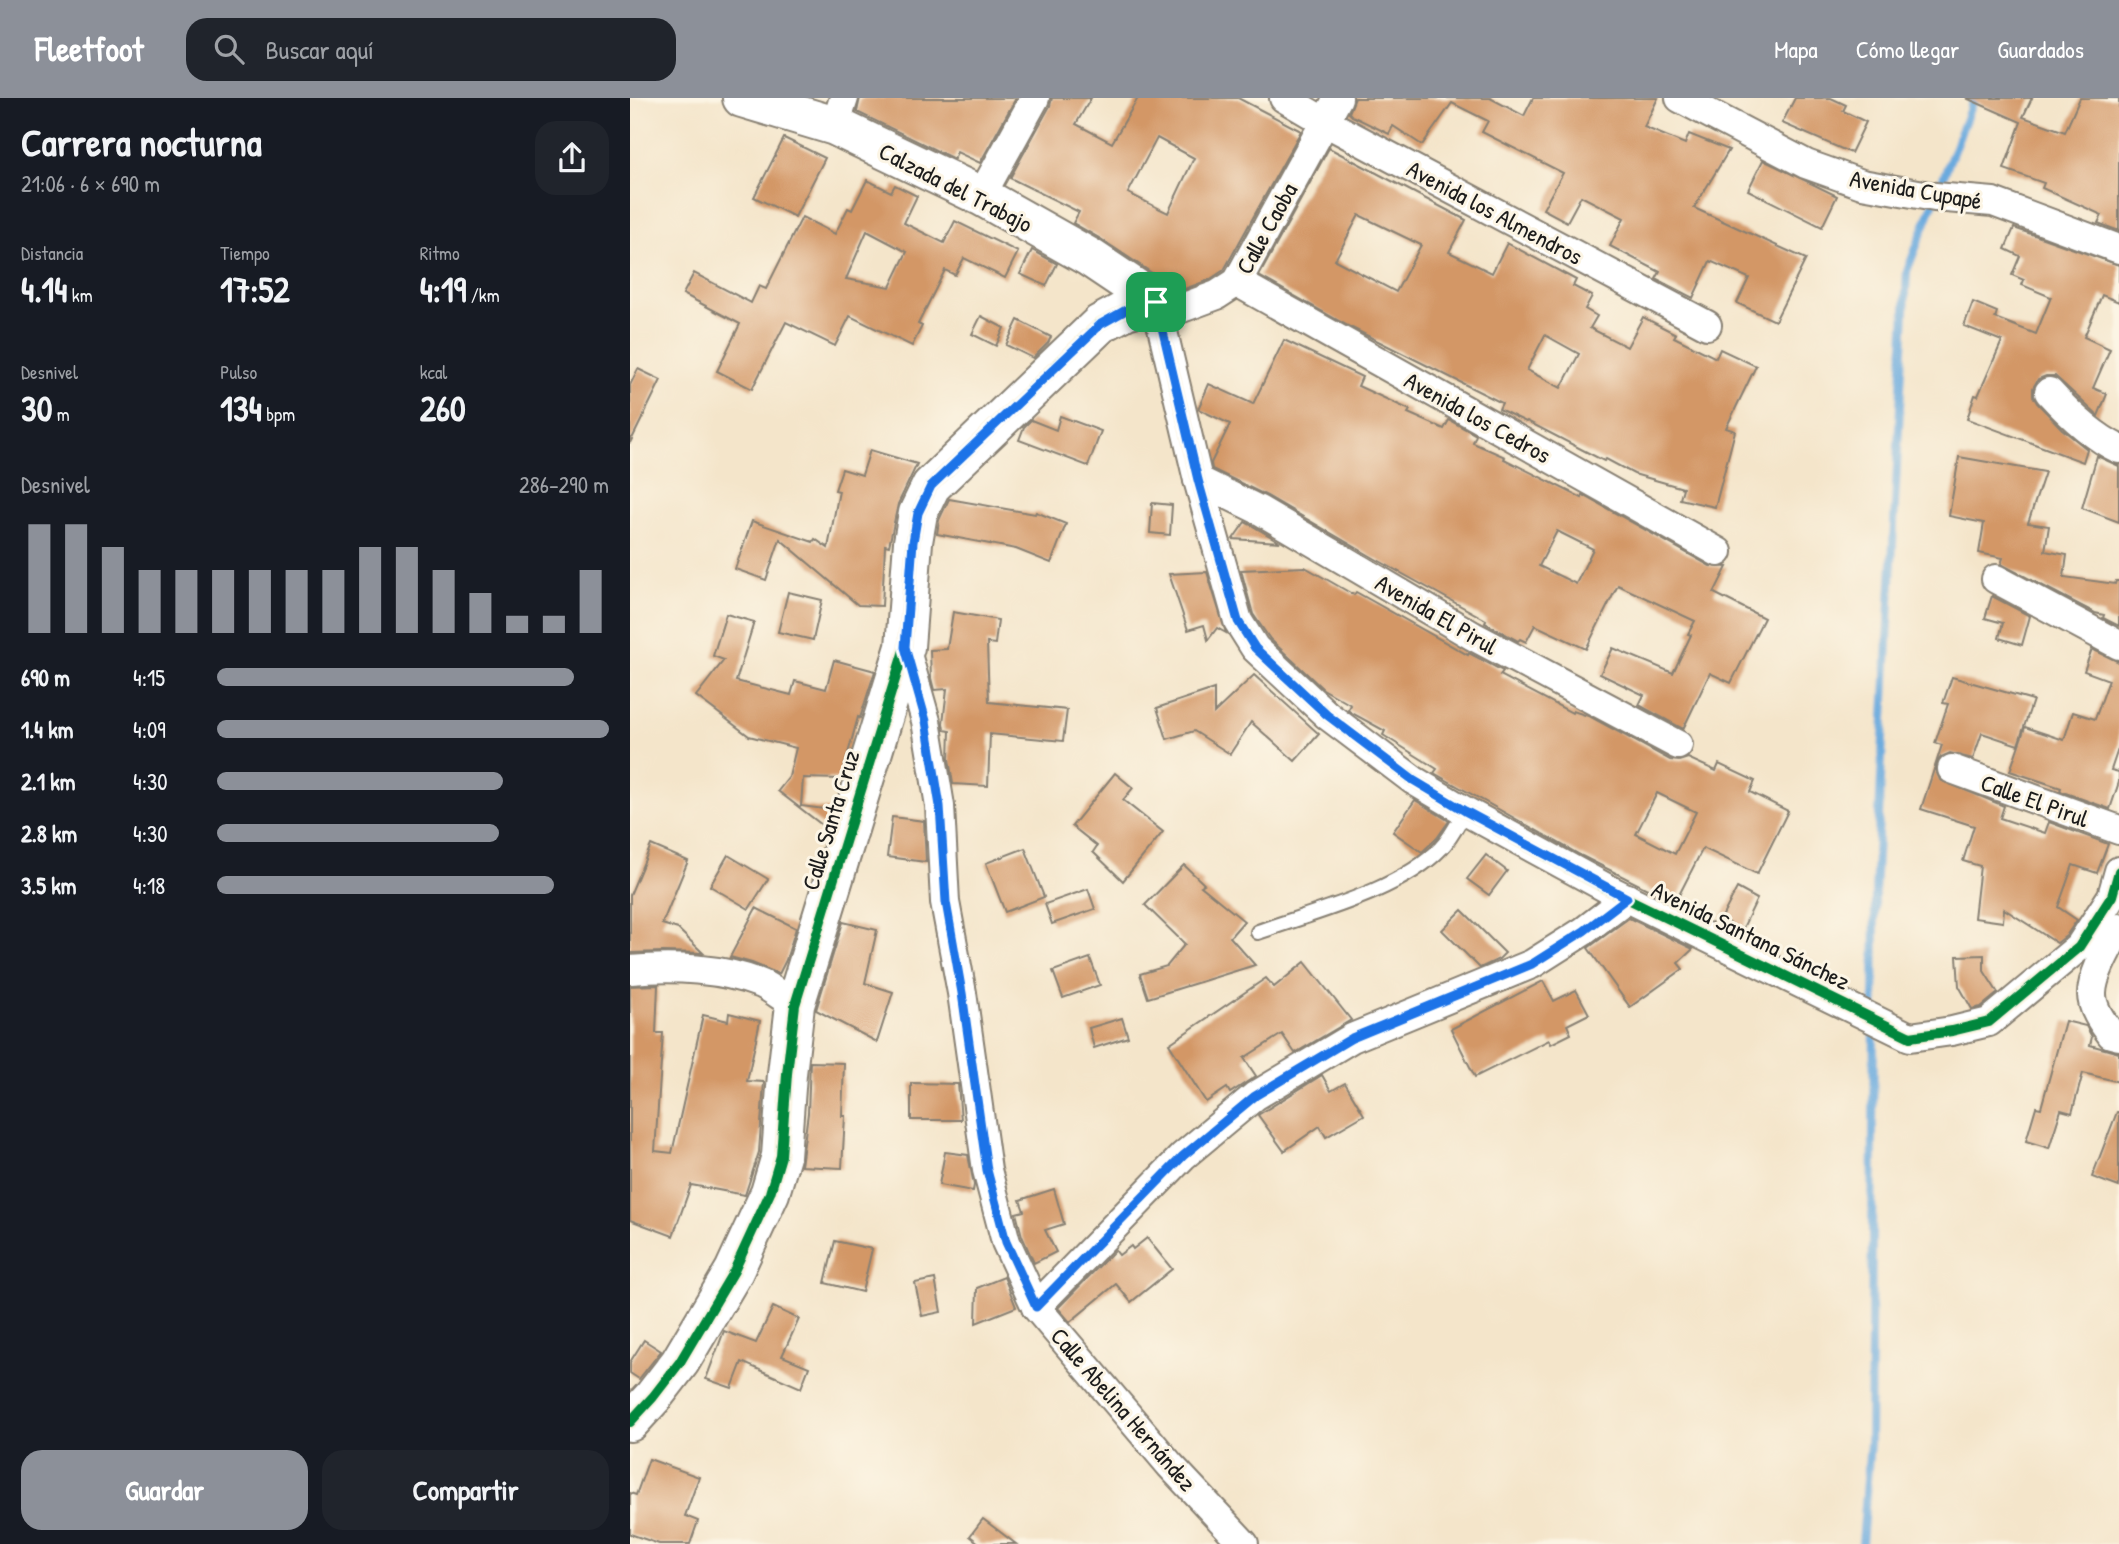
<!DOCTYPE html>
<html lang="es">
<head>
<meta charset="utf-8">
<style>
	:root { --surface:#171b24; --page:#20242c; --text:#f1f3f6; --muted:#9ea1a6; --accent:#8c9099 }
	body { margin:0; font-family:"Patrick Hand",sans-serif; background:var(--page); color:var(--text); height:100vh; display:flex; flex-direction:column; font-size:26px; white-space:nowrap }
	* { box-sizing:border-box; margin:0 }
	p { font-size:23px; color:var(--muted) }
	.icon { flex:none; width:38px; height:38px; fill:none; stroke:currentColor; stroke-width:2; stroke-linecap:round; stroke-linejoin:round }
	.map { position:relative; flex:1; overflow:hidden }
	.drawer { display:flex; flex-direction:column; background:var(--surface); width:630px }
	.drawer>* { flex:none }
	.pin { position:absolute; display:grid; place-items:center; width:60px; height:60px; color:#fff; margin:-30px; border-radius:14px; box-shadow:0 4px 10px #0006 }
	.round { display:grid; place-items:center; flex:none; width:74px; height:74px; border-radius:21px; background:var(--page) }
	.headline { display:flex; align-items:center; justify-content:space-between; height:119px; padding:0 21px }
	h1 { font-size:38px; font-weight:700; line-height:52px }
	.stats { display:grid; grid-template-columns:repeat(3,1fr); gap:10px; height:119px; padding:7px 21px }
	.stats div { display:grid; align-content:center }
	.stats b { font-size:35px; font-weight:700 }
	.stats small { font-size:19px; font-weight:400 }
	.stats p { font-size:19px }
	.chart { height:196px; padding:14px 21px }
	.chart p { display:flex; justify-content:space-between }
	.chart svg { width:100%; height:126px; margin-top:7px; stroke:var(--accent); stroke-width:6 }
	.button { display:flex; gap:14px; margin-top:auto; padding:14px 21px }
	.button a { flex:1; height:80px; border-radius:21px; background:var(--accent); color:#fff; font-size:28px; font-weight:700; line-height:80px; text-align:center }
	.button a+a { background:var(--page); color:var(--text) }
	ul { padding:0 21px; list-style:none; font-size:23px }
	li { display:grid; grid-template-columns:112px 84px 1fr; align-items:center; height:52px }
	li i { height:18px; border-radius:9px; background:var(--accent) }
	header { display:flex; align-items:center; gap:42px; box-sizing:border-box; height:98px; padding:0 35px; background:var(--accent); color:#fff }
	header strong { font-size:33px }
	nav { display:flex; gap:38px; margin-inline-start:auto; font-size:24px }
	.search { width:490px; height:63px; background:var(--page); display:flex; align-items:center; gap:18px; box-sizing:border-box; padding:0 24px; border-radius:21px; color:var(--muted); font-size:26px }
	main { display:flex; flex:1; min-height:0 }
	.map>svg:first-child { display:block }
</style>
</head>
<body>
<header>
<strong>Fleetfoot</strong>
<div class="search"><svg class="icon" aria-label="search" viewBox="0 0 24 24"><circle cx="10" cy="10" r="6"/><path d="M15 15l6 6"/></svg>Buscar aquí</div>
<nav><a>Mapa</a><a>Cómo llegar</a><a>Guardados</a></nav>
</header>
<main>
<section class="drawer">
<div class="headline"><div><h1>Carrera nocturna</h1><p>21:06 · 6 × 690 m</p></div><a class="round"><svg class="icon" aria-label="share" viewBox="0 0 24 24"><path d="M12 15V3M7 8l5-5 5 5M5 13v7h14v-7"/></svg></a></div>
<div class="stats">
<div><p>Distancia</p><b>4.14<small> km</small></b></div>
<div><p>Tiempo</p><b>17:52</b></div>
<div><p>Ritmo</p><b>4:19<small> /km</small></b></div>
</div>
<div class="stats">
<div><p>Desnivel</p><b>30<small> m</small></b></div>
<div><p>Pulso</p><b>134<small> bpm</small></b></div>
<div><p>kcal</p><b>260</b></div>
</div>
<div class="chart"><p><span>Desnivel</span>286–290 m</p>
<svg viewBox="0 0 160 44" preserveAspectRatio="none"><path d="M5 44V6M15 44V6M25 44V14M35 44V22M45 44V22M55 44V22M65 44V22M75 44V22M85 44V22M95 44V14M105 44V14M115 44V22M125 44V30M135 44V38M145 44V38M155 44V22"/></svg>
</div>
<ul>
<li><b>690 m</b>4:15<i style="width:91%"></i></li>
<li><b>1.4 km</b>4:09<i style="width:100%"></i></li>
<li><b>2.1 km</b>4:30<i style="width:73%"></i></li>
<li><b>2.8 km</b>4:30<i style="width:72%"></i></li>
<li><b>3.5 km</b>4:18<i style="width:86%"></i></li>
</ul>
<div class="button"><a>Guardar</a><a>Compartir</a></div>
</section>
<div class="map">
<svg width="1489" height="1446" viewBox="0 0 1489 1446">
	<rect width="100%" height="100%" fill="#fcf5e5"/>
	<filter id="ink" filterUnits="userSpaceOnUse"><feTurbulence type="fractalNoise" baseFrequency=".0143" numOctaves="2"/><feDisplacementMap in="SourceGraphic" scale="14" xChannelSelector="R" yChannelSelector="G"/><feConvolveMatrix kernelMatrix="1 2 1 2 8 2 1 2 1" color-interpolation-filters="sRGB"/></filter>
	<filter id="wash" filterUnits="userSpaceOnUse"><feTurbulence type="fractalNoise" baseFrequency=".00686" numOctaves="4" result="noise"/><feDisplacementMap in="SourceGraphic" scale="28" xChannelSelector="R" yChannelSelector="G"/><feGaussianBlur stdDeviation="1.57" result="paint"/><feColorMatrix in="noise" values="0 0 0 0 0 0 0 0 0 0 0 0 0 0 0 0 0 1.4 0 .05"/><feComposite in="paint" operator="in"/></filter>
	<g filter="url(#wash)">
		<rect width="100%" height="100%" fill="#f4e5ca"/>
		<g fill="none" stroke-linecap="round" stroke-linejoin="round">
			<!-- stream -->
			<g stroke="#6baade" stroke-width="8">
				<path d="M 1244,915 L 1245,796 L 1277,173 L 1344,0"/>
				<path d="M 1232,1446 L 1240,1345 L 1244,928"/>
			</g>
		</g>
		<g id="blocks">
			<!-- building -->
			<g fill="#d39766" fill-rule="evenodd">
				<path d="M 230,0 L 386,0 L 350,65 L 327,54 L 324,61 L 227,14 Z"/>
				<path d="M 422,0 L 461,0 L 446,26 L 482,45 L 508,0 L 608,0 L 671,33 L 594,172 L 579,182 L 549,193 L 471,141 L 443,125 L 449,114 L 380,80 L 420,8 ZM 527,40 L 564,60 L 538,115 L 498,95 Z"/>
				<path d="M 725,0 L 860,0 L 894,18 L 903,0 L 1028,0 L 1014,29 L 1055,46 L 1059,36 L 1099,52 L 1064,110 L 1176,161 L 1145,223 L 1107,205 L 1119,180 L 1080,163 L 1063,200 L 1026,181 L 1030,174 L 980,148 L 994,120 L 951,98 L 937,124 L 913,111 L 933,75 L 852,34 L 858,23 L 822,5 L 792,47 L 763,28 L 759,36 L 722,18 L 719,15 Z"/>
				<path d="M 1165,0 L 1201,0 L 1216,7 L 1213,13 L 1236,24 L 1221,55 L 1152,25 Z"/>
				<path d="M 1336,0 L 1402,0 L 1393,19 L 1435,34 L 1450,0 L 1489,0 L 1489,133 L 1468,125 L 1472,117 L 1412,90 L 1414,85 L 1374,71 L 1391,24 Z"/>
				<path d="M 154,40 L 195,60 L 165,119 L 124,99 Z"/>
				<path d="M 699,50 L 836,122 L 819,154 L 862,175 L 877,145 L 946,182 L 943,188 L 962,198 L 955,211 L 967,218 L 960,230 L 997,249 L 1013,219 L 1046,236 L 1044,239 L 1086,260 L 1090,251 L 1126,268 L 1096,330 L 1105,333 L 1085,409 L 1050,401 L 1053,390 L 1004,376 L 976,361 L 974,363 L 897,323 L 896,324 L 869,311 L 872,305 L 720,229 L 629,178 ZM 729,117 L 791,147 L 766,194 L 705,162 ZM 915,237 L 949,256 L 931,290 L 897,272 Z"/>
				<path d="M 1133,62 L 1207,98 L 1192,129 L 1118,92 Z"/>
				<path d="M 237,82 L 261,94 L 265,87 L 287,98 L 274,125 L 314,145 L 325,123 L 388,154 L 375,180 L 334,160 L 325,177 L 315,172 L 288,226 L 292,228 L 282,248 L 220,218 L 205,248 L 156,224 L 122,291 L 87,273 L 110,226 L 53,196 L 64,175 L 121,205 L 129,188 L 136,191 L 172,119 L 205,136 L 218,110 L 222,112 ZM 237,133 L 277,154 L 260,189 L 216,181 Z"/>
				<path d="M 1384,130 L 1489,167 L 1489,204 L 1472,197 L 1454,239 L 1480,251 L 1463,290 L 1477,296 L 1468,318 L 1425,278 L 1416,278 L 1408,281 L 1403,290 L 1403,298 L 1407,305 L 1432,331 L 1457,351 L 1453,364 L 1337,321 L 1345,297 L 1348,298 L 1372,243 L 1334,228 L 1343,204 L 1367,214 L 1365,220 L 1406,236 L 1421,199 L 1392,187 L 1394,182 L 1382,177 L 1390,158 L 1375,151 Z"/>
				<path d="M 402,152 L 427,166 L 416,188 L 390,176 Z"/>
				<path d="M 351,218 L 374,230 L 366,248 L 342,236 Z"/>
				<path d="M 388,222 L 421,239 L 418,245 L 403,260 L 376,247 Z"/>
				<path d="M 654,242 L 732,279 L 728,288 L 780,312 L 778,315 L 814,331 L 819,322 L 846,337 L 843,345 L 875,359 L 874,361 L 952,400 L 953,397 L 1080,468 L 1097,469 L 1084,495 L 1134,520 L 1101,585 L 1080,575 L 1053,631 L 1009,607 L 1014,597 L 970,576 L 983,550 L 1043,575 L 1061,537 L 1058,536 L 1065,523 L 988,487 L 956,551 L 905,527 L 896,544 L 890,541 L 888,543 L 855,525 L 856,522 L 744,460 L 637,398 L 582,371 L 581,365 L 600,326 L 568,311 L 579,286 L 623,306 ZM 927,433 L 963,451 L 946,486 L 909,468 Z"/>
				<path d="M 8,271 L 31,282 L 0,345 L 0,287 Z"/>
				<path d="M 430,318 L 471,333 L 458,368 L 389,342 L 394,329 L 401,322 L 426,332 Z"/>
				<path d="M 240,352 L 287,366 L 268,406 L 259,448 L 255,447 L 252,508 L 228,507 L 150,441 L 136,482 L 105,471 L 122,423 L 183,444 L 185,441 L 198,450 L 209,393 L 205,392 L 212,371 L 232,377 Z"/>
				<path d="M 1467,358 L 1489,368 L 1489,424 L 1452,410 Z"/>
				<path d="M 1329,359 L 1415,374 L 1398,425 L 1419,428 L 1415,453 L 1437,457 L 1434,479 L 1485,486 L 1486,483 L 1489,483 L 1489,528 L 1473,520 L 1474,517 L 1465,515 L 1371,466 L 1373,460 L 1349,455 L 1354,425 L 1319,418 Z"/>
				<path d="M 319,401 L 405,416 L 406,414 L 436,426 L 421,465 L 386,451 L 307,436 L 309,422 Z"/>
				<path d="M 522,405 L 542,407 L 540,437 L 520,435 Z"/>
				<path d="M 615,424 L 621,427 L 650,444 L 603,441 Z"/>
				<path d="M 675,469 L 724,497 L 726,494 L 838,557 L 839,555 L 873,573 L 870,577 L 942,615 L 943,613 L 961,619 L 1040,662 L 1049,663 L 1058,660 L 1086,673 L 1089,666 L 1125,683 L 1120,694 L 1158,713 L 1127,776 L 1073,750 L 1045,805 L 952,758 L 804,675 L 807,671 L 753,637 L 755,633 L 720,614 L 718,612 L 721,607 L 693,591 L 640,541 L 623,516 L 611,472 ZM 1027,695 L 1066,714 L 1045,756 L 1006,736 Z"/>
				<path d="M 577,474 L 596,535 L 587,530 L 578,542 L 574,527 L 558,532 L 539,476 Z"/>
				<path d="M 158,494 L 192,502 L 183,542 L 148,534 Z"/>
				<path d="M 1362,498 L 1400,518 L 1392,547 L 1369,540 L 1373,525 L 1355,520 Z"/>
				<path d="M 323,514 L 368,522 L 365,546 L 357,545 L 359,604 L 437,612 L 433,643 L 360,636 L 358,688 L 323,686 L 319,661 L 320,633 L 314,632 L 313,625 L 317,591 L 304,592 L 301,580 L 300,552 L 317,551 Z"/>
				<path d="M 96,516 L 124,524 L 106,583 L 161,597 L 165,583 L 196,591 L 204,562 L 245,573 L 230,620 L 228,619 L 211,681 L 173,680 L 171,708 L 202,712 L 196,730 L 148,693 L 159,679 L 166,650 L 119,638 L 66,598 L 94,562 L 83,558 Z"/>
				<path d="M 1462,551 L 1489,564 L 1489,648 L 1481,672 L 1489,674 L 1489,684 L 1480,711 L 1430,693 L 1431,690 L 1380,673 L 1395,629 L 1434,642 L 1443,614 L 1465,621 L 1479,582 L 1454,573 Z"/>
				<path d="M 624,577 L 689,636 L 665,663 L 621,624 L 600,656 L 564,633 L 537,641 L 527,610 L 584,591 L 584,615 Z"/>
				<path d="M 1322,579 L 1403,602 L 1388,647 L 1352,635 L 1343,661 L 1320,655 L 1311,659 L 1306,666 L 1306,673 L 1310,682 L 1374,708 L 1370,720 L 1415,735 L 1419,724 L 1478,746 L 1467,775 L 1443,767 L 1428,809 L 1447,822 L 1436,838 L 1427,845 L 1374,811 L 1373,824 L 1344,820 L 1350,768 L 1333,763 L 1344,728 L 1291,711 L 1312,647 L 1305,645 L 1318,606 L 1313,605 Z"/>
				<path d="M 485,675 L 503,690 L 493,702 L 533,734 L 493,783 L 463,754 L 467,748 L 442,728 Z"/>
				<path d="M 785,702 L 819,723 L 807,740 L 792,754 L 763,734 Z"/>
				<path d="M 262,719 L 294,723 L 296,764 L 257,759 Z"/>
				<path d="M 21,747 L 58,763 L 32,826 L 48,831 L 73,855 L 33,854 L 0,855 L 0,797 Z"/>
				<path d="M 395,750 L 414,799 L 375,814 L 356,765 Z"/>
				<path d="M 98,757 L 138,781 L 119,811 L 80,788 Z"/>
				<path d="M 856,757 L 877,773 L 859,797 L 837,781 Z"/>
				<path d="M 554,767 L 574,786 L 571,788 L 614,823 L 600,839 L 625,867 L 518,900 L 510,876 L 537,868 L 555,846 L 515,807 Z"/>
				<path d="M 1107,790 L 1127,801 L 1112,832 L 1091,821 Z"/>
				<path d="M 458,791 L 465,811 L 422,826 L 415,806 Z"/>
				<path d="M 126,810 L 166,830 L 156,862 L 149,876 L 122,865 L 100,859 Z"/>
				<path d="M 832,812 L 875,855 L 869,861 L 850,870 L 812,832 Z"/>
				<path d="M 999,820 L 1063,851 L 1048,865 L 1053,871 L 1000,909 L 958,850 Z"/>
				<path d="M 213,824 L 247,832 L 235,885 L 263,894 L 247,944 L 186,912 Z"/>
				<path d="M 1354,857 L 1354,873 L 1368,895 L 1351,909 L 1342,911 L 1329,888 L 1327,858 Z"/>
				<path d="M 460,860 L 470,887 L 433,900 L 423,873 Z"/>
				<path d="M 675,864 L 721,922 L 665,955 L 652,936 L 614,960 L 626,978 L 600,995 L 597,990 L 576,1004 L 539,946 L 636,880 L 644,889 Z"/>
				<path d="M 913,883 L 924,903 L 946,892 L 959,916 L 937,927 L 941,936 L 921,946 L 919,942 L 845,979 L 821,931 Z"/>
				<path d="M 28,887 L 26,935 L 33,935 L 25,1053 L 42,1055 L 73,917 L 98,923 L 99,915 L 130,923 L 117,983 L 134,984 L 129,1054 L 115,1097 L 61,1087 L 43,1138 L 0,1122 L 0,888 Z"/>
				<path d="M 492,920 L 498,939 L 464,950 L 459,930 Z"/>
				<path d="M 1435,923 L 1456,928 L 1462,939 L 1460,947 L 1489,955 L 1489,984 L 1453,975 L 1442,1015 L 1431,1012 L 1419,1050 L 1396,1043 L 1406,1009 L 1411,1010 Z"/>
				<path d="M 180,964 L 214,965 L 212,1018 L 215,1018 L 212,1070 L 171,1068 L 178,1015 Z"/>
				<path d="M 692,977 L 701,993 L 715,985 L 734,1017 L 696,1039 L 690,1028 L 654,1053 L 628,1017 Z"/>
				<path d="M 281,985 L 328,986 L 331,1022 L 281,1022 Z"/>
				<path d="M 1487,1014 L 1489,1014 L 1489,1089 L 1462,1079 Z"/>
				<path d="M 315,1054 L 338,1057 L 344,1087 L 343,1093 L 309,1087 Z"/>
				<path d="M 424,1091 L 434,1126 L 415,1132 L 426,1154 L 404,1165 L 392,1138 L 386,1115 L 394,1113 L 390,1102 Z"/>
				<path d="M 517,1140 L 542,1171 L 501,1204 L 486,1186 L 440,1224 L 428,1210 L 485,1152 L 489,1157 L 501,1148 L 503,1151 Z"/>
				<path d="M 205,1143 L 242,1151 L 232,1194 L 195,1185 Z"/>
				<path d="M 374,1179 L 386,1209 L 346,1225 L 347,1190 Z"/>
				<path d="M 305,1181 L 311,1214 L 292,1218 L 285,1185 Z"/>
				<path d="M 143,1209 L 169,1221 L 152,1258 L 179,1269 L 171,1290 L 112,1264 L 102,1290 L 76,1281 L 94,1233 L 126,1245 Z"/>
				<path d="M 14,1242 L 31,1253 L 9,1281 L 0,1275 L 0,1264 Z"/>
				<path d="M 19,1361 L 69,1379 L 55,1418 L 68,1423 L 60,1446 L 29,1446 L 0,1436 L 0,1395 L 6,1397 Z"/>
				<path d="M 353,1421 L 386,1446 L 350,1446 L 340,1438 Z"/>
			</g>
		</g>
	</g>
	<g filter="url(#ink)">
		<use href="#blocks" fill-opacity="0" stroke="#888073" stroke-width="2"/>
		<g fill="none" stroke-linecap="round" stroke-linejoin="round">
			<!-- lane casing -->
			<g stroke="#888073" stroke-width="18">
				<path id="lane" d="M 628,834 C 684,814 770,793 811,750 C 821,740 828,725 835,713"/>
			</g>
			<!-- street casing -->
			<g stroke="#888073" stroke-width="32">
				<g id="street">
					<path d="M 654,0 L 695,24 L 1077,227"/>
					<path d="M 708,0 L 607,184 L 587,197 L 549,211 L 526,204 L 568,382 L 608,523 L 625,550 L 697,617 L 783,682 L 835,713 L 980,792 L 1280,939 L 1322,933 L 1359,924 L 1449,849 L 1482,798 L 1489,773"/>
					<path d="M 1050,0 L 1176,66 L 1232,86 L 1305,99 L 1363,104 L 1489,151"/>
					<path d="M 205,28 L 214,0"/>
					<path d="M 351,98 L 405,0"/>
					<path d="M 607,184 L 1088,454"/>
					<path d="M 1419,294 C 1439,316 1462,338 1489,351"/>
					<path d="M 568,382 L 629,412 L 843,538 L 1048,647"/>
					<path d="M 1366,481 L 1489,547"/>
					<path d="M 275,549 L 296,623 L 310,708 L 315,804 L 332,895 L 357,1072 L 376,1144 L 406,1209 L 540,1367 L 614,1446"/>
					<path d="M 1322,671 L 1489,732"/>
					<path d="M 1489,830 C 1480,847 1462,876 1462,896 C 1462,911 1473,925 1481,936 L 1489,938"/>
					<path d="M 0,872 C 42,868 92,870 132,886 C 143,891 154,901 165,907"/>
					<path d="M 406,1209 L 553,1058 L 625,998 L 722,940 L 902,866 L 954,833 L 997,800"/>
				</g>
			</g>
			<!-- secondary casing -->
			<g stroke="#888073" stroke-width="42">
				<g id="secondary">
					<path d="M 112,0 L 205,28 L 351,98 L 459,159 L 526,204"/>
					<path d="M 0,1324 L 23,1299 L 50,1264 L 104,1173 L 140,1095 L 151,1058 L 157,976 L 165,907 L 275,549 L 283,444 L 288,415 L 301,388 L 470,226 L 496,212 L 526,204"/>
				</g>
			</g>
			<!-- lane -->
			<use href="#lane" stroke="#fff" stroke-width="14"/>
			<!-- street -->
			<use href="#street" stroke="#fff" stroke-width="28"/>
			<!-- secondary -->
			<use href="#secondary" stroke="#fff" stroke-width="38"/>
			<!-- cycleway casing -->
			<g stroke="#fcf5e5" stroke-width="15">
				<path id="cycleway" d="M 0,1324 L 23,1299 L 50,1264 L 104,1173 L 140,1095 L 151,1058 L 157,976 L 165,907 L 275,549 L 283,444 L 288,415 L 301,388 L 470,226 L 496,212 L 526,204 L 568,382 L 608,523 L 625,550 L 697,617 L 783,682 L 835,713 L 980,792 L 1280,939 L 1322,933 L 1359,924 L 1449,849 L 1482,798 L 1489,773"/>
			</g>
			<!-- cycleway -->
			<use href="#cycleway" stroke="#00873e" stroke-width="10"/>
		</g>
	</g>
	<g fill="none" stroke-linecap="round" stroke-linejoin="round" filter="url(#ink)">
		<!-- route casing -->
		<g stroke="#fff" stroke-width="14">
			<path id="route" d="M 526,204 L 568,382 L 608,523 L 625,550 L 697,617 L 783,682 L 835,713 L 997,800 L 954,833 L 902,866 L 722,940 L 625,998 L 553,1058 L 406,1209 L 376,1144 L 357,1072 L 332,895 L 316,804 L 310,708 L 296,623 L 275,549 L 283,444 L 288,415 L 301,388 L 471,226 L 496,212 Z"/>
		</g>
		<!-- route -->
		<use href="#route" stroke="#1a73e8" stroke-width="9"/>
	</g>
	<g text-anchor="middle" dominant-baseline="central" stroke-width="6" stroke-linejoin="round" paint-order="stroke">
		<!-- street labels -->
		<g font-size="24" fill="#1c1c1c" stroke="#fcf5e5">
			<text transform="translate(326 89) rotate(27)">Calzada del Trabajo</text>
			<text transform="translate(1286 91) rotate(10)">Avenida Cupapé</text>
			<text transform="translate(865 114) rotate(28)">Avenida los Almendros</text>
			<text transform="translate(636 130) rotate(-61)">Calle Caoba</text>
			<text transform="translate(848 319) rotate(29)">Avenida los Cedros</text>
			<text transform="translate(807 516) rotate(30)">Avenida El Pirul</text>
			<text transform="translate(1405 702) rotate(20)">Calle El Pirul</text>
			<text transform="translate(200 722) rotate(-73)">Calle Santa Cruz</text>
			<text transform="translate(1121 837) rotate(26)">Avenida Santana Sánchez</text>
			<text transform="translate(494 1311) rotate(49)">Calle Abelina Hernández</text>
		</g>
	</g>
</svg>
<div class="pin" style="left:526px;top:204px;background:#1e9e55"><svg class="icon" aria-label="arrive" viewBox="0 0 24 24"><path d="M6 21V4h12l-3 4 3 4H6"/></svg></div>
</div>
</main>
</body>
</html>
